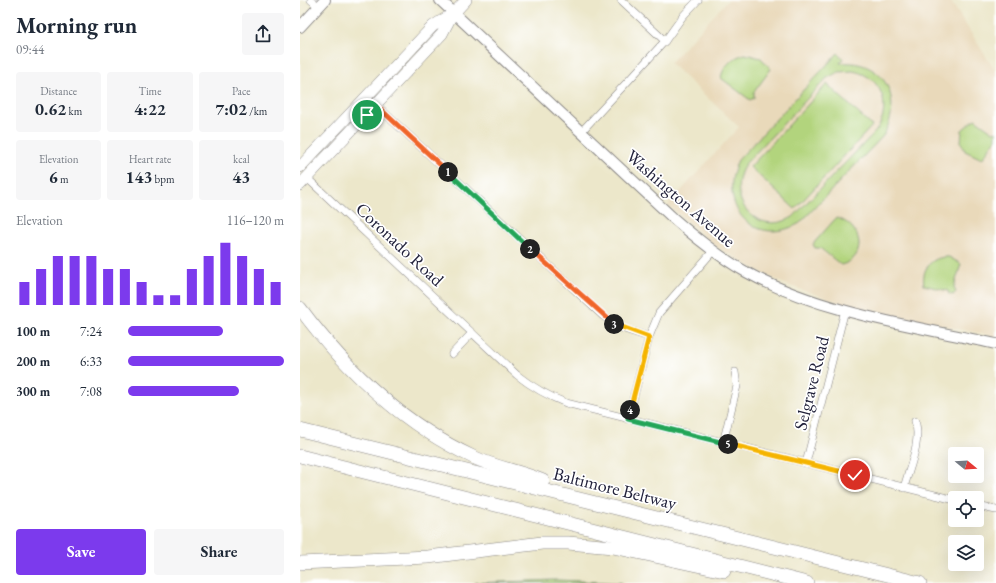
<!DOCTYPE html>
<html lang="en">
<head>
<meta charset="utf-8">
<style>
	:root { --surface:#fff; --page:#f6f6f7; --text:#1f2937; --muted:#747a83; --accent:#7c3aed }
	body { margin:0; font-family:"EB Garamond",serif; background:var(--page); color:var(--text); height:100vh; display:flex; flex-direction:column; font-size:15px; white-space:nowrap }
	* { box-sizing:border-box; margin:0 }
	p { font-size:13px; color:var(--muted) }
	.icon { flex:none; width:22px; height:22px; fill:none; stroke:currentColor; stroke-width:2; stroke-linecap:round; stroke-linejoin:round }
	.map { position:relative; flex:1; overflow:hidden }
	.side { display:flex; flex-direction:column; background:var(--surface); width:300px }
	.side>* { flex:none }
	.needle { width:26px; rotate:108deg }
	.controls { position:absolute; left:648px; top:447px; display:grid; gap:8px }
	.controls a { display:grid; place-items:center; width:36px; height:36px; border-radius:4px; background:var(--surface); box-shadow:0 4px 16px #0002; font-size:20px }
	.pin { position:absolute; display:grid; place-items:center; width:34px; height:34px; color:#fff; margin:-17px; border:2px solid #fff; border-radius:50%; box-shadow:0 1px 4px #0007 }
	.km { position:absolute; width:20px; height:20px; margin:-10px; border-radius:50%; background:#222; color:#fff; font-size:11px; line-height:20px; text-align:center }
	.round { display:grid; place-items:center; flex:none; width:42px; height:42px; border-radius:4px; background:var(--page) }
	.overview { display:flex; align-items:center; justify-content:space-between; height:68px; padding:0 16px }
	h1 { font-size:22px; font-weight:700; line-height:30px }
	.metrics { display:grid; grid-template-columns:repeat(3,1fr); gap:6px; height:68px; padding:4px 16px }
	.metrics div { display:grid; align-content:center; border-radius:4px; background:var(--page); text-align:center }
	.metrics b { font-size:17px; font-weight:700 }
	.metrics small { font-size:11px; font-weight:400 }
	.metrics p { font-size:11px }
	.chart { height:112px; padding:8px 16px }
	.chart p { display:flex; justify-content:space-between }
	.chart svg { width:100%; height:72px; margin-top:4px; stroke:var(--accent); stroke-width:6 }
	.primary-button { display:flex; gap:8px; margin-top:auto; padding:8px 16px }
	.primary-button a { flex:1; height:46px; border-radius:4px; background:var(--accent); color:#fff; font-size:16px; font-weight:700; line-height:46px; text-align:center }
	.primary-button a+a { background:var(--page); color:var(--text) }
	ul { padding:0 16px; list-style:none; font-size:13px }
	li { display:grid; grid-template-columns:64px 48px 1fr; align-items:center; height:30px }
	li i { height:10px; border-radius:5px; background:var(--accent) }
	main { display:flex; flex:1; min-height:0 }
	.map>svg:first-child { display:block }
</style>
</head>
<body>
<main>
<section class="side">
<div class="overview"><div><h1>Morning run</h1><p>09:44</p></div><a class="round"><svg class="icon" aria-label="share" viewBox="0 0 24 24"><path d="M12 15V3M7 8l5-5 5 5M5 13v7h14v-7"/></svg></a></div>
<div class="metrics">
<div><p>Distance</p><b>0.62<small> km</small></b></div>
<div><p>Time</p><b>4:22</b></div>
<div><p>Pace</p><b>7:02<small> /km</small></b></div>
</div>
<div class="metrics">
<div><p>Elevation</p><b>6<small> m</small></b></div>
<div><p>Heart rate</p><b>143<small> bpm</small></b></div>
<div><p>kcal</p><b>43</b></div>
</div>
<div class="chart"><p><span>Elevation</span>116–120 m</p>
<svg viewBox="0 0 160 44" preserveAspectRatio="none"><path d="M5 44V30M15 44V22M25 44V14M35 44V14M45 44V14M55 44V22M65 44V22M75 44V30M85 44V38M95 44V38M105 44V22M115 44V14M125 44V6M135 44V14M145 44V22M155 44V30"/></svg>
</div>
<ul>
<li><b>100 m</b>7:24<i style="width:61%"></i></li>
<li><b>200 m</b>6:33<i style="width:100%"></i></li>
<li><b>300 m</b>7:08<i style="width:71%"></i></li>
</ul>
<div class="primary-button"><a>Save</a><a>Share</a></div>
</section>
<div class="map">
<svg width="696" height="583" viewBox="0 0 696 583">
	<rect width="100%" height="100%" fill="#fff"/>
	<filter id="ink" filterUnits="userSpaceOnUse"><feTurbulence type="fractalNoise" baseFrequency=".025" numOctaves="2"/><feDisplacementMap in="SourceGraphic" scale="8" xChannelSelector="R" yChannelSelector="G"/><feConvolveMatrix kernelMatrix="1 2 1 2 8 2 1 2 1" color-interpolation-filters="sRGB"/></filter>
	<filter id="wash" filterUnits="userSpaceOnUse"><feTurbulence type="fractalNoise" baseFrequency=".012" numOctaves="4" result="noise"/><feDisplacementMap in="SourceGraphic" scale="16" xChannelSelector="R" yChannelSelector="G"/><feGaussianBlur stdDeviation="0.9" result="paint"/><feColorMatrix in="noise" values="0 0 0 0 0 0 0 0 0 0 0 0 0 0 0 0 0 1.4 0 .05"/><feComposite in="paint" operator="in"/></filter>
	<g filter="url(#wash)">
		<rect width="100%" height="100%" fill="#ece7ca"/>
		<!-- built -->
		<path fill="#e9d9ba" d="M 428,0 L 650,0 L 696,72 L 696,337 L 545,304 L 484,284 L 450,266 L 417,247 L 368,205 L 439,127 L 370,63 Z"/>
		<!-- green -->
		<g fill="#b2d47d" stroke="#6a7b5c" fill-rule="evenodd">
			<path d="M 538,53 L 543,59 L 540,63 C 584,59 605,99 583,136 L 500,223 C 455,249 416,207 438,160 ZM 553,71 C 583,77 592,107 576,131 L 493,217 C 457,238 423,198 446,163 L 527,78 L 539,72 Z"/>
			<path d="M 445,54 L 461,58 L 471,69 L 454,92 L 454,98 L 450,100 L 421,78 C 423,65 434,57 445,54 Z"/>
			<path d="M 527,84 L 572,126 L 495,209 L 450,167 Z"/>
			<path d="M 675,119 L 693,132 L 696,131 L 696,139 L 682,159 L 665,151 L 661,142 L 662,130 Z"/>
			<path d="M 536,218 C 562,224 569,258 541,265 L 520,248 L 515,248 L 513,244 Z"/>
			<path d="M 649,257 L 661,264 L 654,287 L 656,292 L 653,295 L 649,294 L 648,291 L 624,285 C 621,269 632,256 649,257 Z"/>
			<path d="M 257,580 L 322,583 L 175,583 Z"/>
		</g>
	</g>
	<g filter="url(#ink)">
		<g fill="none" stroke-linecap="round" stroke-linejoin="round">
			<!-- street casing -->
			<g stroke="#878482" stroke-width="8">
				<g id="street">
					<path d="M 11,0 L 19,7"/>
					<path d="M 321,0 L 365,41"/>
					<path d="M 76,105 L 303,316 L 321,328 L 349,337"/>
					<path d="M 281,132 L 365,41 L 383,16 L 398,0"/>
					<path d="M 7,178 L 217,375 C 232,387 248,396 266,403 L 655,500"/>
					<path d="M 152,354 L 172,333"/>
					<path d="M 328,419 L 349,337 L 359,313 L 413,251"/>
					<path d="M 423,443 L 437,386 L 435,372"/>
					<path d="M 506,463 L 545,310"/>
					<path d="M 604,488 C 609,468 622,441 615,421"/>
					<path d="M 677,506 L 696,510"/>
				</g>
			</g>
			<!-- secondary casing -->
			<g stroke="#878482" stroke-width="12">
				<g id="secondary">
					<path d="M 140,0 L 373,218 C 396,238 419,257 446,272 C 520,313 614,326 696,344"/>
					<path d="M 0,27 L 25,0"/>
				</g>
			</g>
			<!-- primary casing -->
			<g stroke="#878482" stroke-width="12">
				<g id="primary">
					<path d="M 0,167 L 133,26 L 154,13 L 166,0"/>
					<path d="M 0,185 L 142,34 L 153,13"/>
				</g>
			</g>
			<!-- highway casing -->
			<g stroke="#878482" stroke-width="14">
				<g id="highway">
					<path d="M 0,308 C 46,370 103,424 173,457 C 196,468 220,471 243,481"/>
					<path d="M 0,430 L 620,583"/>
					<path d="M 0,456 L 507,583"/>
					<path d="M 0,563 L 128,557 L 242,543 L 268,543 L 313,547 L 424,571"/>
				</g>
			</g>
			<!-- street -->
			<use href="#street" stroke="#fff" stroke-width="7"/>
			<!-- secondary -->
			<use href="#secondary" stroke="#fff" stroke-width="10"/>
			<!-- primary -->
			<use href="#primary" stroke="#fff" stroke-width="11"/>
			<!-- highway -->
			<use href="#highway" stroke="#fff" stroke-width="13"/>
		</g>
	</g>
	<g fill="none" stroke-linecap="round" stroke-linejoin="round" filter="url(#ink)">
		<!-- split-1 casing -->
		<g stroke="#fff" stroke-width="8">
			<path id="split-1" d="M 67,115 L 76,105 L 148,172"/>
		</g>
		<!-- split-2 casing -->
		<g stroke="#fff" stroke-width="8">
			<path id="split-2" d="M 148,172 L 230,249"/>
		</g>
		<!-- split-3 casing -->
		<g stroke="#fff" stroke-width="8">
			<path id="split-3" d="M 230,249 L 314,324"/>
		</g>
		<!-- split-4 casing -->
		<g stroke="#fff" stroke-width="8">
			<path id="split-4" d="M 314,324 L 349,337 L 330,410"/>
		</g>
		<!-- split-5 casing -->
		<g stroke="#fff" stroke-width="8">
			<path id="split-5" d="M 330,410 L 328,419 L 428,444"/>
		</g>
		<!-- split-6 casing -->
		<g stroke="#fff" stroke-width="8">
			<path id="split-6" d="M 428,444 L 555,475"/>
		</g>
		<!-- split-1 -->
		<use href="#split-1" stroke="#f0652b" stroke-width="5"/>
		<!-- split-2 -->
		<use href="#split-2" stroke="#22a559" stroke-width="5"/>
		<!-- split-3 -->
		<use href="#split-3" stroke="#f0652b" stroke-width="5"/>
		<!-- split-4 -->
		<use href="#split-4" stroke="#f5b400" stroke-width="5"/>
		<!-- split-5 -->
		<use href="#split-5" stroke="#22a559" stroke-width="5"/>
		<!-- split-6 -->
		<use href="#split-6" stroke="#f5b400" stroke-width="5"/>
	</g>
	<g text-anchor="middle" dominant-baseline="central" stroke-width="3.5" stroke-linejoin="round" paint-order="stroke">
		<!-- street labels -->
		<g font-size="18" fill="#22223b" stroke="#fff">
			<text transform="translate(381 198) rotate(41)">Washington Avenue</text>
			<text transform="translate(100 244) rotate(43)">Coronado Road</text>
			<text transform="translate(511 383) rotate(-76)">Selgrave Road</text>
			<text transform="translate(315 488) rotate(14)">Baltimore Beltway</text>
		</g>
	</g>
</svg>
<div class="controls">
<a><svg class="needle" viewBox="-14 -14 28 28"><path d="M0-13l5 13h-10z" fill="#e53935"/><path d="M0 13l5-13h-10z" fill="#747a83"/></svg></a>
<a><svg class="icon" aria-label="locate" viewBox="0 0 24 24"><circle cx="12" cy="12" r="6"/><path d="M12 2v4M12 18v4M2 12h4M18 12h4"/></svg></a>
<a><svg class="icon" aria-label="layers" viewBox="0 0 24 24"><path d="M12 4l9 5-9 5-9-5zM3 14l9 5 9-5"/></svg></a>
</div>
<div class="pin" style="left:67px;top:115px;background:#1e9e55"><svg class="icon" aria-label="arrive" viewBox="0 0 24 24"><path d="M6 21V4h12l-3 4 3 4H6"/></svg></div>
<div class="pin" style="left:555px;top:475px;background:#d93025"><svg class="icon" aria-label="check" viewBox="0 0 24 24"><path d="M5 12l5 5 9-10"/></svg></div>
<b class="km" style="left:148px;top:172px">1</b>
<b class="km" style="left:230px;top:249px">2</b>
<b class="km" style="left:314px;top:324px">3</b>
<b class="km" style="left:330px;top:410px">4</b>
<b class="km" style="left:428px;top:444px">5</b>
</div>
</main>
</body>
</html>
